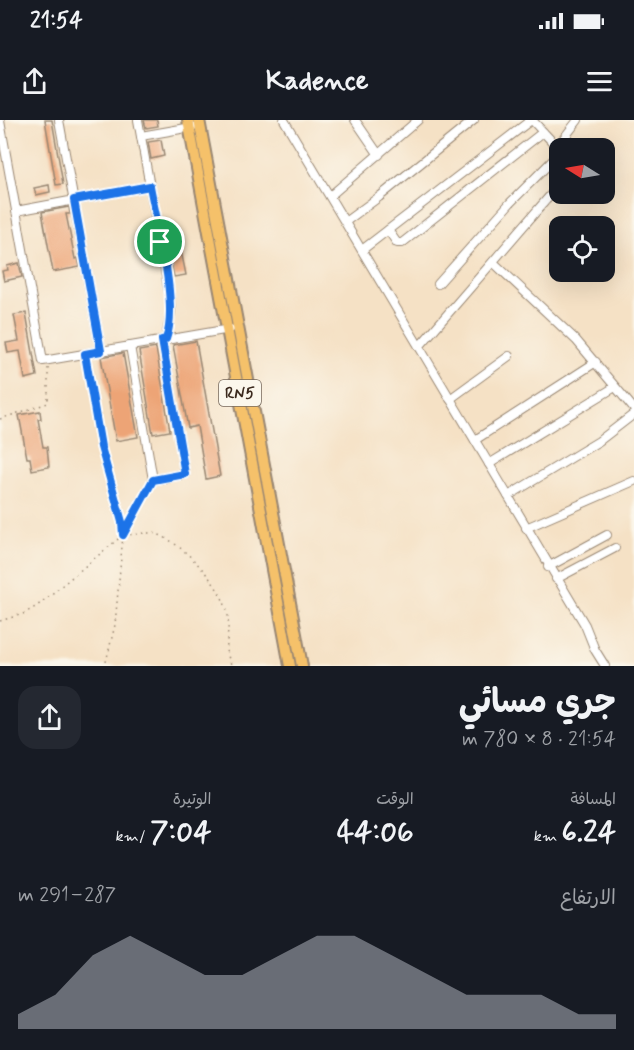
<!DOCTYPE html>
<html lang="ar">
<head>
<meta charset="utf-8">
<style>
	:root { --surface:#171b24; --page:#242831; --text:#f1f3f6; --muted:#9ea1a6; --accent:#8c9099 }
	body { margin:0; font-family:Mynerve,"Playpen Sans Arabic",sans-serif; background:var(--page); color:var(--text); direction:rtl; height:100vh; display:flex; flex-direction:column; font-size:22px; white-space:nowrap }
	* { box-sizing:border-box; margin:0 }
	p { font-size:20px; color:var(--muted) }
	.icon { flex:none; width:33px; height:33px; fill:none; stroke:currentColor; stroke-width:2; stroke-linecap:round; stroke-linejoin:round }
	.map { position:relative; height:546px; overflow:hidden; direction:ltr }
	.details { display:flex; flex-direction:column; background:var(--surface); flex:1 }
	.details>* { flex:none }
	.needle { width:39px; rotate:281deg }
	.buttons { position:absolute; left:549px; top:18px; display:grid; gap:12px }
	.buttons a { display:grid; place-items:center; width:66px; height:66px; border-radius:12px; background:var(--surface); box-shadow:0 6px 24px #0002; font-size:30px }
	.pin { position:absolute; display:grid; place-items:center; width:51px; height:51px; color:#fff; margin:-26px; border:3px solid #fff; border-radius:50%; box-shadow:0 2px 6px #0007 }
	.round { display:grid; place-items:center; flex:none; width:63px; height:63px; border-radius:18px; background:var(--page) }
	.summary { display:flex; align-items:center; justify-content:space-between; height:102px; padding:0 18px }
	h1 { font-size:33px; font-weight:700; line-height:45px }
	.figures { display:grid; grid-template-columns:repeat(3,1fr); gap:9px; height:102px; padding:6px 18px }
	.figures div { display:grid; align-content:center }
	.figures b { font-size:30px; font-weight:700 }
	.figures small { font-size:16px; font-weight:400 }
	.figures p { font-size:16px }
	.chart { height:168px; padding:12px 18px }
	.chart p { display:flex; justify-content:space-between }
	.chart svg { width:100%; height:108px; margin-top:6px; fill:var(--accent); opacity:.7 }
	.status { display:flex; justify-content:space-between; align-items:center; height:42px; padding:0 30px; background:var(--surface); direction:ltr }
	.status svg { height:16px; fill:currentColor }
	header { display:flex; justify-content:space-between; align-items:center; height:78px; padding:0 18px; background:var(--surface); font-size:27px; font-weight:700 }
	.map>svg:first-child { display:block }
</style>
</head>
<body>
<div class="status"><b>21:54</b><svg viewBox="0 0 49 12"><path d="M0 12V9h3v3zM5 12V6h3v6zM10 12V3h3v9zM15 12V0h3v12zM26 1h20v11H26zM47 4h2v5h-2z"/></svg></div>
<header><svg class="icon" aria-label="menu" viewBox="0 0 24 24"><path d="M4 6h16M4 12h16M4 18h16"/></svg>Kadence<svg class="icon" aria-label="share" viewBox="0 0 24 24"><path d="M12 15V3M7 8l5-5 5 5M5 13v7h14v-7"/></svg></header>
<div class="map">
<svg width="634" height="546" viewBox="0 0 634 546">
	<rect width="100%" height="100%" fill="#fbf7ec"/>
	<filter id="ink" filterUnits="userSpaceOnUse"><feTurbulence type="fractalNoise" baseFrequency=".0167" numOctaves="2"/><feDisplacementMap in="SourceGraphic" scale="12" xChannelSelector="R" yChannelSelector="G"/><feConvolveMatrix kernelMatrix="1 2 1 2 8 2 1 2 1" color-interpolation-filters="sRGB"/></filter>
	<filter id="wash" filterUnits="userSpaceOnUse"><feTurbulence type="fractalNoise" baseFrequency=".008" numOctaves="4" result="noise"/><feDisplacementMap in="SourceGraphic" scale="24" xChannelSelector="R" yChannelSelector="G"/><feGaussianBlur stdDeviation="1.35" result="paint"/><feColorMatrix in="noise" values="0 0 0 0 0 0 0 0 0 0 0 0 0 0 0 0 0 1.4 0 .05"/><feComposite in="paint" operator="in"/></filter>
	<g filter="url(#wash)">
		<rect width="100%" height="100%" fill="#f5e1c5"/>
		<g id="blocks">
			<!-- building -->
			<g fill="#eda476">
				<path d="M 45,0 L 52,0 L 63,64 L 56,65 Z"/>
				<path d="M 144,0 L 157,0 L 158,6 L 146,8 Z"/>
				<path d="M 161,20 L 164,36 L 151,39 L 148,22 Z"/>
				<path d="M 49,65 L 50,72 L 36,75 L 34,68 Z"/>
				<path d="M 69,87 L 70,94 L 66,94 L 75,139 L 78,138 L 80,147 L 53,152 L 42,92 Z"/>
				<path d="M 180,126 L 186,155 L 174,157 L 168,128 Z"/>
				<path d="M 19,143 L 22,157 L 4,161 L 2,151 L 8,150 L 7,146 Z"/>
				<path d="M 26,193 L 37,256 L 25,259 L 20,231 L 8,233 L 6,223 L 19,221 L 14,195 Z"/>
				<path d="M 196,221 L 220,356 L 206,359 L 197,306 L 188,308 L 173,225 Z"/>
				<path d="M 156,228 L 170,311 L 153,314 L 139,231 Z"/>
				<path d="M 123,233 L 138,317 L 116,321 L 101,237 Z"/>
				<path d="M 40,291 L 41,299 L 38,299 L 43,327 L 47,327 L 49,347 L 32,350 L 30,338 L 27,338 L 19,295 Z"/>
			</g>
		</g>
	</g>
	<g filter="url(#ink)">
		<use href="#blocks" fill-opacity="0" stroke="#988672" stroke-width="1.5"/>
		<g fill="none" stroke-linecap="round" stroke-linejoin="round">
			<!-- minor casing -->
			<g stroke="#988672" stroke-width="10">
				<g id="minor">
					<path d="M 59,0 L 101,231"/>
					<path d="M 138,0 L 170,178 L 171,192 L 166,219"/>
					<path d="M 284,0 L 585,505 L 595,530 L 605,546"/>
					<path d="M 355,0 L 379,35"/>
					<path d="M 532,0 L 560,30"/>
					<path d="M 0,1 L 43,241 L 230,209"/>
					<path d="M 141,16 L 192,7"/>
					<path d="M 557,27 L 578,0"/>
					<path d="M 330,76 L 418,0"/>
					<path d="M 16,91 L 150,66"/>
					<path d="M 345,102 L 379,77 L 474,0"/>
					<path d="M 388,110 L 397,123 L 402,123 L 543,12"/>
					<path d="M 362,130 L 531,0"/>
					<path d="M 493,142 L 576,220 L 634,289"/>
					<path d="M 438,164 L 510,83 L 560,33"/>
					<path d="M 130,226 L 153,360 L 185,354 L 162,220"/>
					<path d="M 419,227 L 560,64"/>
					<path d="M 450,279 L 509,236"/>
					<path d="M 475,320 L 596,242"/>
					<path d="M 489,344 L 615,267"/>
					<path d="M 508,376 L 599,321 L 634,294"/>
					<path d="M 526,408 L 634,361"/>
					<path d="M 548,447 L 607,415"/>
					<path d="M 556,459 L 615,428"/>
				</g>
			</g>
			<!-- major casing -->
			<g stroke="#988672" stroke-width="14">
				<g id="major">
					<path d="M 188,0 L 290,546"/>
					<path d="M 199,0 L 302,546"/>
				</g>
			</g>
			<!-- path -->
			<g stroke="#988672" stroke-width="1.5" stroke-dasharray="1.5 4.5" stroke-linecap="butt">
				<path d="M 86,240 L 101,327 L 122,402 L 123,415 L 115,505 L 105,546"/>
				<path d="M 0,299 L 48,283 L 48,247"/>
				<path d="M 124,415 C 133,415 148,411 157,414 C 184,424 224,467 228,496 C 230,515 222,527 232,546"/>
				<path d="M 0,501 L 23,494 L 37,486 L 123,415 L 150,366"/>
			</g>
			<!-- minor -->
			<use href="#minor" stroke="#fff" stroke-width="8"/>
			<!-- major -->
			<use href="#major" stroke="#f5c16b" stroke-width="10"/>
		</g>
	</g>
	<g fill="none" stroke-linecap="round" stroke-linejoin="round" filter="url(#ink)">
		<!-- route casing -->
		<g stroke="#fff" stroke-width="12">
			<path id="route" d="M 150,66 C 157,104 179,185 166,219 L 162,220 L 185,354 L 153,360 L 123,415 L 122,402 L 101,327 L 85,234 L 101,231 L 74,80 Z"/>
		</g>
		<!-- route -->
		<use href="#route" stroke="#1a73e8" stroke-width="8"/>
	</g>
	<g text-anchor="middle" dominant-baseline="central" stroke-width="4.5" stroke-linejoin="round" paint-order="stroke">
		<!-- shield labels -->
		<rect fill="#fbf7ec" stroke="#75685c" stroke-width="1.5" x="219" y="260" width="42" height="26" rx="4.5"/>
		<g font-size="16" font-weight="bold" fill="#3b2a1e">
			<text x="240" y="273">RN5</text>
		</g>
	</g>
</svg>
<div class="buttons">
<a><svg class="needle" viewBox="-14 -14 28 28"><path d="M0-13l5 13h-10z" fill="#e53935"/><path d="M0 13l5-13h-10z" fill="#9ea1a6"/></svg></a>
<a><svg class="icon" aria-label="locate" viewBox="0 0 24 24"><circle cx="12" cy="12" r="6"/><path d="M12 2v4M12 18v4M2 12h4M18 12h4"/></svg></a>
</div>
<div class="pin" style="left:160px;top:122px;background:#1e9e55"><svg class="icon" aria-label="arrive" viewBox="0 0 24 24"><path d="M6 21V4h12l-3 4 3 4H6"/></svg></div>
</div>
<section class="details">
<div class="summary"><div><h1>جري مسائي</h1><p>21:54 · 8 × 780 m</p></div><a class="round"><svg class="icon" aria-label="share" viewBox="0 0 24 24"><path d="M12 15V3M7 8l5-5 5 5M5 13v7h14v-7"/></svg></a></div>
<div class="figures">
<div><p>المسافة</p><b>6.24<small> km</small></b></div>
<div><p>الوقت</p><b>44:06</b></div>
<div><p>الوتيرة</p><b>7:04<small> /km</small></b></div>
</div>
<div class="chart"><p><span>الارتفاع</span>287–291 m</p>
<svg viewBox="0 0 160 44" preserveAspectRatio="none"><path d="M0 44V38L10 30L20 14L30 6L40 14L50 22L60 22L70 14L80 6L90 6L100 14L110 22L120 30L130 30L140 30L150 38L160 38V44z"/></svg>
</div>
</section>
</body>
</html>
